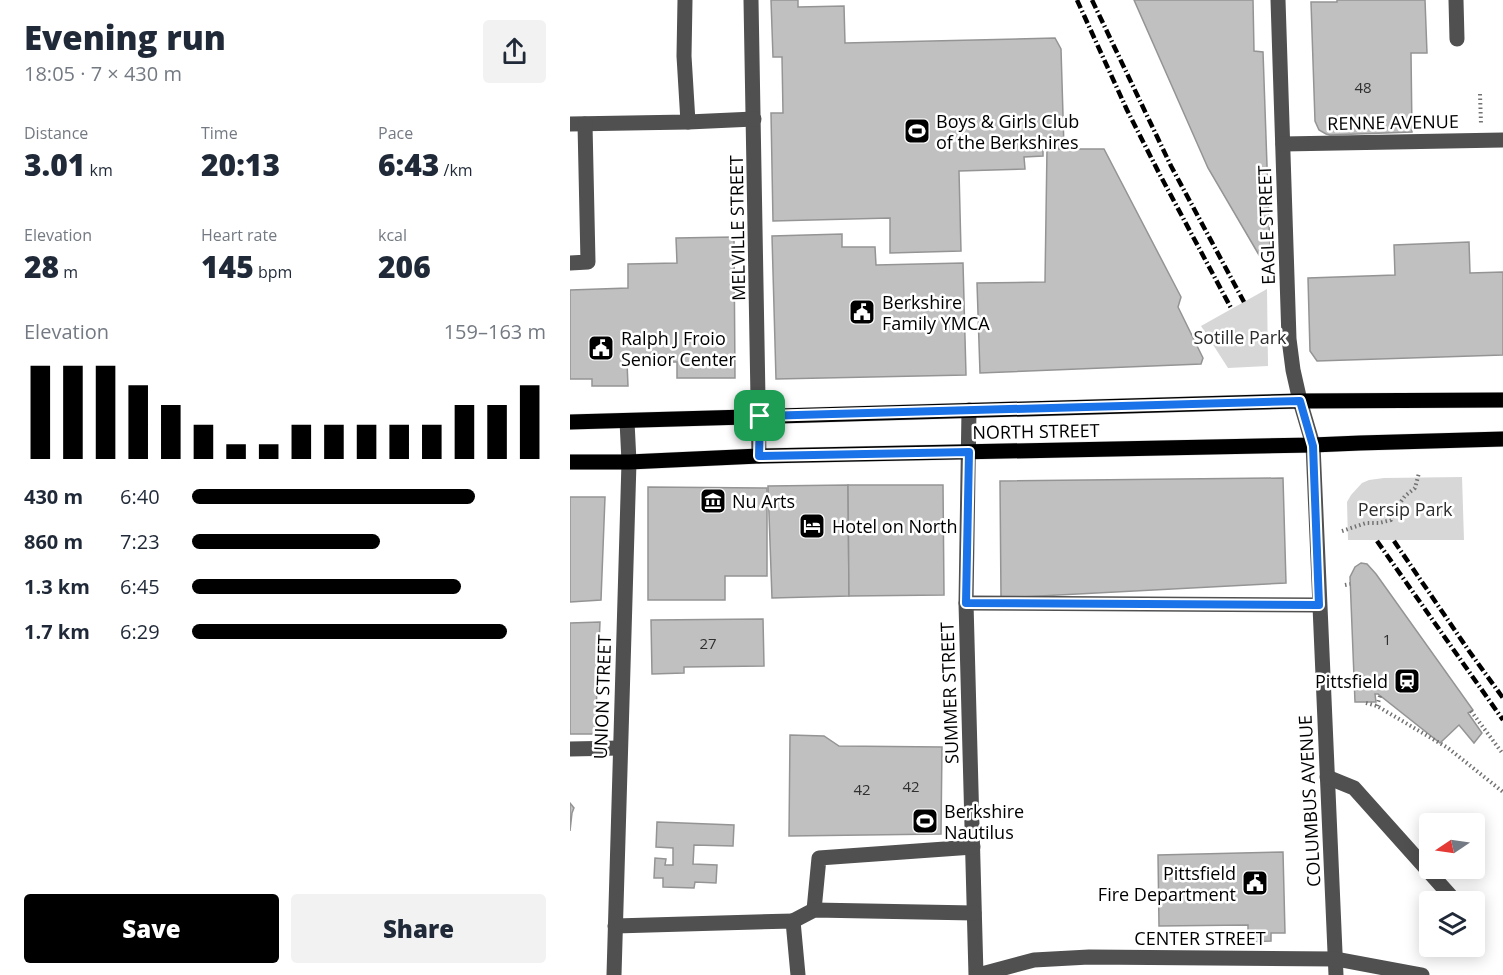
<!DOCTYPE html>
<html lang="en">
<head>
<meta charset="utf-8">
<style>
	:root { --surface:#fff; --page:#f2f2f3; --text:#1f2937; --muted:#747a83; --accent:#000 }
	body { margin:0; font-family:"Open Sans",sans-serif; background:var(--page); color:var(--text); height:100vh; display:flex; flex-direction:column; font-size:22px; white-space:nowrap }
	* { box-sizing:border-box; margin:0 }
	p { font-size:20px; color:var(--muted) }
	.icon { flex:none; width:33px; height:33px; fill:none; stroke:currentColor; stroke-width:2; stroke-linecap:round; stroke-linejoin:round }
	.map { position:relative; flex:1; overflow:hidden }
	.side { display:flex; flex-direction:column; background:var(--surface); width:570px }
	.side>* { flex:none }
	.needle { width:39px; rotate:257deg }
	.buttons { position:absolute; left:849px; top:813px; display:grid; gap:12px }
	.buttons a { display:grid; place-items:center; width:66px; height:66px; border-radius:6px; background:var(--surface); box-shadow:0 3px 15px #0003; font-size:30px }
	.pin { position:absolute; display:grid; place-items:center; width:51px; height:51px; color:#fff; margin:-26px; border-radius:12px; box-shadow:0 3px 9px #0006 }
	.round { display:grid; place-items:center; flex:none; width:63px; height:63px; border-radius:6px; background:var(--page) }
	.headline { display:flex; align-items:center; justify-content:space-between; height:102px; padding:0 24px }
	h1 { font-size:33px; font-weight:800; line-height:45px }
	.figures { display:grid; grid-template-columns:repeat(3,1fr); gap:9px; height:102px; padding:6px 24px }
	.figures div { display:grid; align-content:center }
	.figures b { font-size:30px; font-weight:800 }
	.figures small { font-size:16px; font-weight:400 }
	.figures p { font-size:16px }
	.chart { height:168px; padding:12px 24px }
	.chart p { display:flex; justify-content:space-between }
	.chart svg { width:100%; height:108px; margin-top:6px; stroke:var(--accent); stroke-width:6 }
	.button { display:flex; gap:12px; margin-top:auto; padding:12px 24px }
	.button a { flex:1; height:69px; border-radius:6px; background:var(--accent); color:#fff; font-size:24px; font-weight:800; line-height:69px; text-align:center }
	.button a+a { background:var(--page); color:var(--text) }
	ul { padding:0 24px; list-style:none; font-size:20px }
	li { display:grid; grid-template-columns:96px 72px 1fr; align-items:center; height:45px }
	li i { height:15px; border-radius:8px; background:var(--accent) }
	main { display:flex; flex:1; min-height:0 }
	.map>svg:first-child { display:block }
</style>
</head>
<body>
<main>
<section class="side">
<div class="headline"><div><h1>Evening run</h1><p>18:05 · 7 × 430 m</p></div><a class="round"><svg class="icon" aria-label="share" viewBox="0 0 24 24"><path d="M12 15V3M7 8l5-5 5 5M5 13v7h14v-7"/></svg></a></div>
<div class="figures">
<div><p>Distance</p><b>3.01<small> km</small></b></div>
<div><p>Time</p><b>20:13</b></div>
<div><p>Pace</p><b>6:43<small> /km</small></b></div>
</div>
<div class="figures">
<div><p>Elevation</p><b>28<small> m</small></b></div>
<div><p>Heart rate</p><b>145<small> bpm</small></b></div>
<div><p>kcal</p><b>206</b></div>
</div>
<div class="chart"><p><span>Elevation</span>159–163 m</p>
<svg viewBox="0 0 160 44" preserveAspectRatio="none"><path d="M5 44V6M15 44V6M25 44V6M35 44V14M45 44V22M55 44V30M65 44V38M75 44V38M85 44V30M95 44V30M105 44V30M115 44V30M125 44V30M135 44V22M145 44V22M155 44V14"/></svg>
</div>
<ul>
<li><b>430 m</b>6:40<i style="width:80%"></i></li>
<li><b>860 m</b>7:23<i style="width:53%"></i></li>
<li><b>1.3 km</b>6:45<i style="width:76%"></i></li>
<li><b>1.7 km</b>6:29<i style="width:89%"></i></li>
</ul>
<div class="button"><a>Save</a><a>Share</a></div>
</section>
<div class="map">
<svg width="933" height="975" viewBox="0 0 933 975">
	<rect width="100%" height="100%" fill="#fff"/>
	<!-- green -->
	<g fill="#d7d7d7">
		<path d="M 697,289 L 698,366 L 658,368 L 631,326 Z"/>
		<path d="M 892,477 L 894,540 L 778,540 L 777,502 L 781,495 L 792,483 L 799,480 L 814,478 Z"/>
	</g>
	<!-- building -->
	<g fill="#c0c0c0" stroke="#949494" stroke-width="1.5">
		<path d="M 201,0 L 228,0 L 228,7 L 274,6 L 275,43 L 485,38 L 491,49 L 494,148 L 473,149 L 473,156 L 454,157 L 455,169 L 389,171 L 391,251 L 320,253 L 320,218 L 203,221 L 201,113 L 213,113 L 212,57 L 203,57 Z"/>
		<path d="M 564,0 L 683,0 L 684,51 L 693,52 L 700,251 L 689,255 L 638,168 Z"/>
		<path d="M 767,0 L 855,0 L 857,53 L 841,53 L 842,132 L 760,135 L 756,134 L 749,130 L 745,121 L 741,2 L 767,2 Z"/>
		<path d="M 477,149 L 534,149 L 611,297 L 608,307 L 633,358 L 631,364 L 410,373 L 407,283 L 475,282 Z"/>
		<path d="M 272,234 L 272,247 L 305,247 L 306,265 L 393,263 L 396,375 L 206,379 L 202,236 Z"/>
		<path d="M 164,237 L 165,378 L 107,378 L 107,362 L 57,362 L 58,386 L 22,386 L 22,379 L 0,379 L 0,290 L 58,288 L 58,264 L 107,263 L 106,238 Z"/>
		<path d="M 899,242 L 900,273 L 933,272 L 933,355 L 747,361 L 740,351 L 738,278 L 825,275 L 824,245 Z"/>
		<path d="M 713,478 L 716,583 L 431,598 L 430,481 Z"/>
		<path d="M 278,485 L 279,596 L 202,598 L 198,486 Z"/>
		<path d="M 278,485 L 373,485 L 374,595 L 279,596 Z"/>
		<path d="M 78,487 L 197,488 L 197,576 L 155,576 L 155,600 L 78,600 Z"/>
		<path d="M 0,497 L 35,497 L 31,600 L 0,602 Z"/>
		<path d="M 791,563 L 797,564 L 806,574 L 903,710 L 898,713 L 912,733 L 904,743 L 889,725 L 870,743 L 808,694 L 805,694 L 806,702 L 785,702 L 780,577 L 785,567 Z"/>
		<path d="M 193,619 L 194,666 L 114,667 L 114,673 L 82,674 L 81,620 Z"/>
		<path d="M 30,622 L 25,734 L 0,734 L 0,623 Z"/>
		<path d="M 220,735 L 254,736 L 269,746 L 372,747 L 371,834 L 219,836 Z"/>
		<path d="M 0,803 L 4,808 L 2,813 L 0,831 Z"/>
		<path d="M 87,822 L 164,825 L 163,846 L 124,845 L 123,864 L 147,865 L 146,883 L 125,882 L 124,888 L 93,887 L 93,878 L 84,878 L 85,858 L 96,859 L 95,865 L 103,865 L 103,848 L 86,847 Z"/>
		<path d="M 713,852 L 715,933 L 701,933 L 701,941 L 678,942 L 678,925 L 589,926 L 588,855 Z"/>
	</g>
	<g fill="none" stroke-linecap="round" stroke-linejoin="round">
		<!-- major casing -->
		<g stroke="#dbdbdb" stroke-width="16">
			<g id="major">
				<path d="M 0,422 L 730,401 L 933,400"/>
				<path d="M 0,462 L 59,462 L 189,456 L 743,445 L 790,443 L 933,439"/>
			</g>
		</g>
		<!-- path -->
		<g stroke="#727272" stroke-width="4" stroke-dasharray="1.5 3" stroke-linecap="butt">
			<path d="M 910,94 L 911,124"/>
			<path d="M 772,531 L 796,523 L 809,523 L 821,520 L 827,507 L 835,496 L 845,488 L 849,473"/>
			<path d="M 775,585 L 780,584"/>
			<path d="M 796,703 L 807,706 L 878,748 L 933,792"/>
			<path d="M 807,706 L 810,696"/>
			<path d="M 901,711 L 933,754"/>
		</g>
		<!-- minor -->
		<g stroke="#505050" stroke-width="15">
			<path d="M 181,0 L 189,456"/>
			<path d="M 708,0 L 719,339 L 723,370 L 730,401 L 743,445 L 766,975"/>
			<path d="M 886,0 L 887,39"/>
			<path d="M 118,122 L 184,119"/>
			<path d="M 0,124 L 118,122 L 114,56 L 115,0"/>
			<path d="M 713,144 L 933,140"/>
			<path d="M 0,263 L 18,262 L 15,124"/>
			<path d="M 399,410 L 396,603 L 406,975"/>
			<path d="M 396,603 L 749,605"/>
			<path d="M 0,749 L 50,748"/>
			<path d="M 757,777 L 784,788 L 886,902"/>
			<path d="M 244,910 L 249,858 L 403,847"/>
			<path d="M 223,921 L 244,910 L 404,913"/>
			<path d="M 45,926 L 223,921 L 228,975"/>
			<path d="M 44,975 L 59,462 L 57,421"/>
			<path d="M 408,975 L 464,960 L 519,957 L 766,959 L 852,975"/>
		</g>
		<!-- major -->
		<use href="#major" stroke="#000" stroke-width="15"/>
		<!-- rail -->
		<g stroke="#000" stroke-width="4.5" stroke-dasharray="9 3 1.5 3" stroke-linecap="butt">
			<path d="M 507,0 L 557,110 L 589,173 L 661,308"/>
			<path d="M 522,0 L 601,166 L 674,302"/>
			<path d="M 807,541 L 933,720"/>
			<path d="M 824,541 L 899,651 L 933,698"/>
		</g>
	</g>
	<g fill="none" stroke-linecap="round" stroke-linejoin="round">
		<!-- route casing -->
		<g stroke="#fff" stroke-width="12">
			<path id="route" d="M 730,401 L 743,446 L 749,605 L 396,603 L 399,452 L 189,456 L 190,416 Z"/>
		</g>
		<!-- route -->
		<use href="#route" stroke="#1a73e8" stroke-width="8"/>
	</g>
	<!-- icons -->
	<defs>
		<g id="stadium-square" transform="scale(1.35)"><rect x="-9" y="-9" width="18" height="18" rx="4" fill="#000" stroke="#fff"/><path d="M0-5a6.5 5 0 1 0 0 10a6.5 5 0 1 0 0-10ZM-3.5-1.8h7v3.6h-7Z" fill="#fff"/></g>
		<g id="civic-square" transform="scale(1.35)"><rect x="-9" y="-9" width="18" height="18" rx="4" fill="#000" stroke="#fff"/><path d="M-.6-6.5H3V-4.5H.6V-3L4-1V1h2V6H-6V1h2V-1L-.6-3ZM-1.2 2.5V6h2.4V2.5Z" fill="#fff"/></g>
		<g id="museum-square" transform="scale(1.35)"><rect x="-9" y="-9" width="18" height="18" rx="4" fill="#000" stroke="#fff"/><path d="M0-6L6-3V-2H-6V-3ZM-5-1h2V3h-2ZM-1-1h2V3h-2ZM3-1h2V3H3ZM-6 4H6V6H-6Z" fill="#fff"/></g>
		<g id="hotel-square" transform="scale(1.35)"><rect x="-9" y="-9" width="18" height="18" rx="4" fill="#000" stroke="#fff"/><path d="M-6-4.5h1.5V1H6V5H4.5V3h-9V5H-6ZM-4 0a1.8 1.8 0 1 1 3.6 0ZM.5 0V-2.5h3Q6-2.5 6 0Z" fill="#fff"/></g>
		<g id="station-square" transform="scale(1.35)"><rect x="-9" y="-9" width="18" height="18" rx="4" fill="#000" stroke="#fff"/><path d="M-3-6H3Q5-6 5-4V2Q5 4 3 4L4.5 6H3L1.5 4h-3L-3 6H-4.5L-3 4Q-5 4-5 2V-4Q-5-6-3-6ZM-3.5-4v3h7v-3ZM-3.5 1v1.5H-2V1ZM2 1v1.5H3.5V1Z" fill="#fff"/></g>
	</defs>
	<g fill-rule="evenodd">
		<use href="#stadium-square" x="347" y="131"/>
		<use href="#civic-square" x="292" y="312"/>
		<use href="#civic-square" x="31" y="348"/>
		<use href="#museum-square" x="143" y="501"/>
		<use href="#hotel-square" x="242" y="526"/>
		<use href="#station-square" x="837" y="681"/>
		<use href="#stadium-square" x="355" y="821"/>
		<use href="#civic-square" x="685" y="883"/>
	</g>
	<g text-anchor="middle" dominant-baseline="central" stroke-width="5" stroke-linejoin="round" paint-order="stroke">
		<!-- number labels -->
		<g font-size="15" fill="#303030">
			<text x="793" y="87">48</text>
			<text x="817" y="639">1</text>
			<text x="138" y="643">27</text>
			<text x="341" y="786">42</text>
			<text x="292" y="789">42</text>
		</g>
		<!-- poi labels -->
		<g font-size="18" fill="#000" stroke="#fff" text-anchor="start">
			<text x="366" y="121">Boys &amp; Girls Club<tspan x="366" dy="21">of the Berkshires</tspan></text>
			<text x="312" y="302">Berkshire<tspan x="312" dy="21">Family YMCA</tspan></text>
			<text x="51" y="338">Ralph J Froio<tspan x="51" dy="21">Senior Center</tspan></text>
			<text x="162" y="501">Nu Arts</text>
			<text x="262" y="526">Hotel on North</text>
			<text x="818" y="681" text-anchor="end">Pittsfield</text>
			<text x="374" y="811">Berkshire<tspan x="374" dy="21">Nautilus</tspan></text>
			<text x="666" y="873" text-anchor="end">Pittsfield<tspan x="666" dy="21">Fire Department</tspan></text>
		</g>
		<!-- street labels -->
		<g font-size="18" fill="#000" stroke="#fff">
			<text transform="translate(823 122) rotate(-1)">RENNE AVENUE</text>
			<text transform="translate(696 225) rotate(-92)">EAGLE STREET</text>
			<text transform="translate(167 228) rotate(-91)">MELVILLE STREET</text>
			<text transform="translate(466 431) rotate(-1)">NORTH STREET</text>
			<text transform="translate(379 693) rotate(-92)">SUMMER STREET</text>
			<text transform="translate(32 697) rotate(-88)">UNION STREET</text>
			<text transform="translate(739 801) rotate(-93)">COLUMBUS AVENUE</text>
			<text x="630" y="938">CENTER STREET</text>
		</g>
		<!-- park labels -->
		<g font-size="18" fill="#2e2e2e" stroke="#fff">
			<text x="670" y="337">Sotille Park</text>
			<text x="835" y="509">Persip Park</text>
		</g>
	</g>
</svg>
<div class="buttons">
<a><svg class="needle" viewBox="-14 -14 28 28"><path d="M0-13l5 13h-10z" fill="#e53935"/><path d="M0 13l5-13h-10z" fill="#747a83"/></svg></a>
<a><svg class="icon" aria-label="layers" viewBox="0 0 24 24"><path d="M12 4l9 5-9 5-9-5zM3 14l9 5 9-5"/></svg></a>
</div>
<div class="pin" style="left:190px;top:416px;background:#1e9e55"><svg class="icon" aria-label="arrive" viewBox="0 0 24 24"><path d="M6 21V4h12l-3 4 3 4H6"/></svg></div>
</div>
</main>
</body>
</html>
